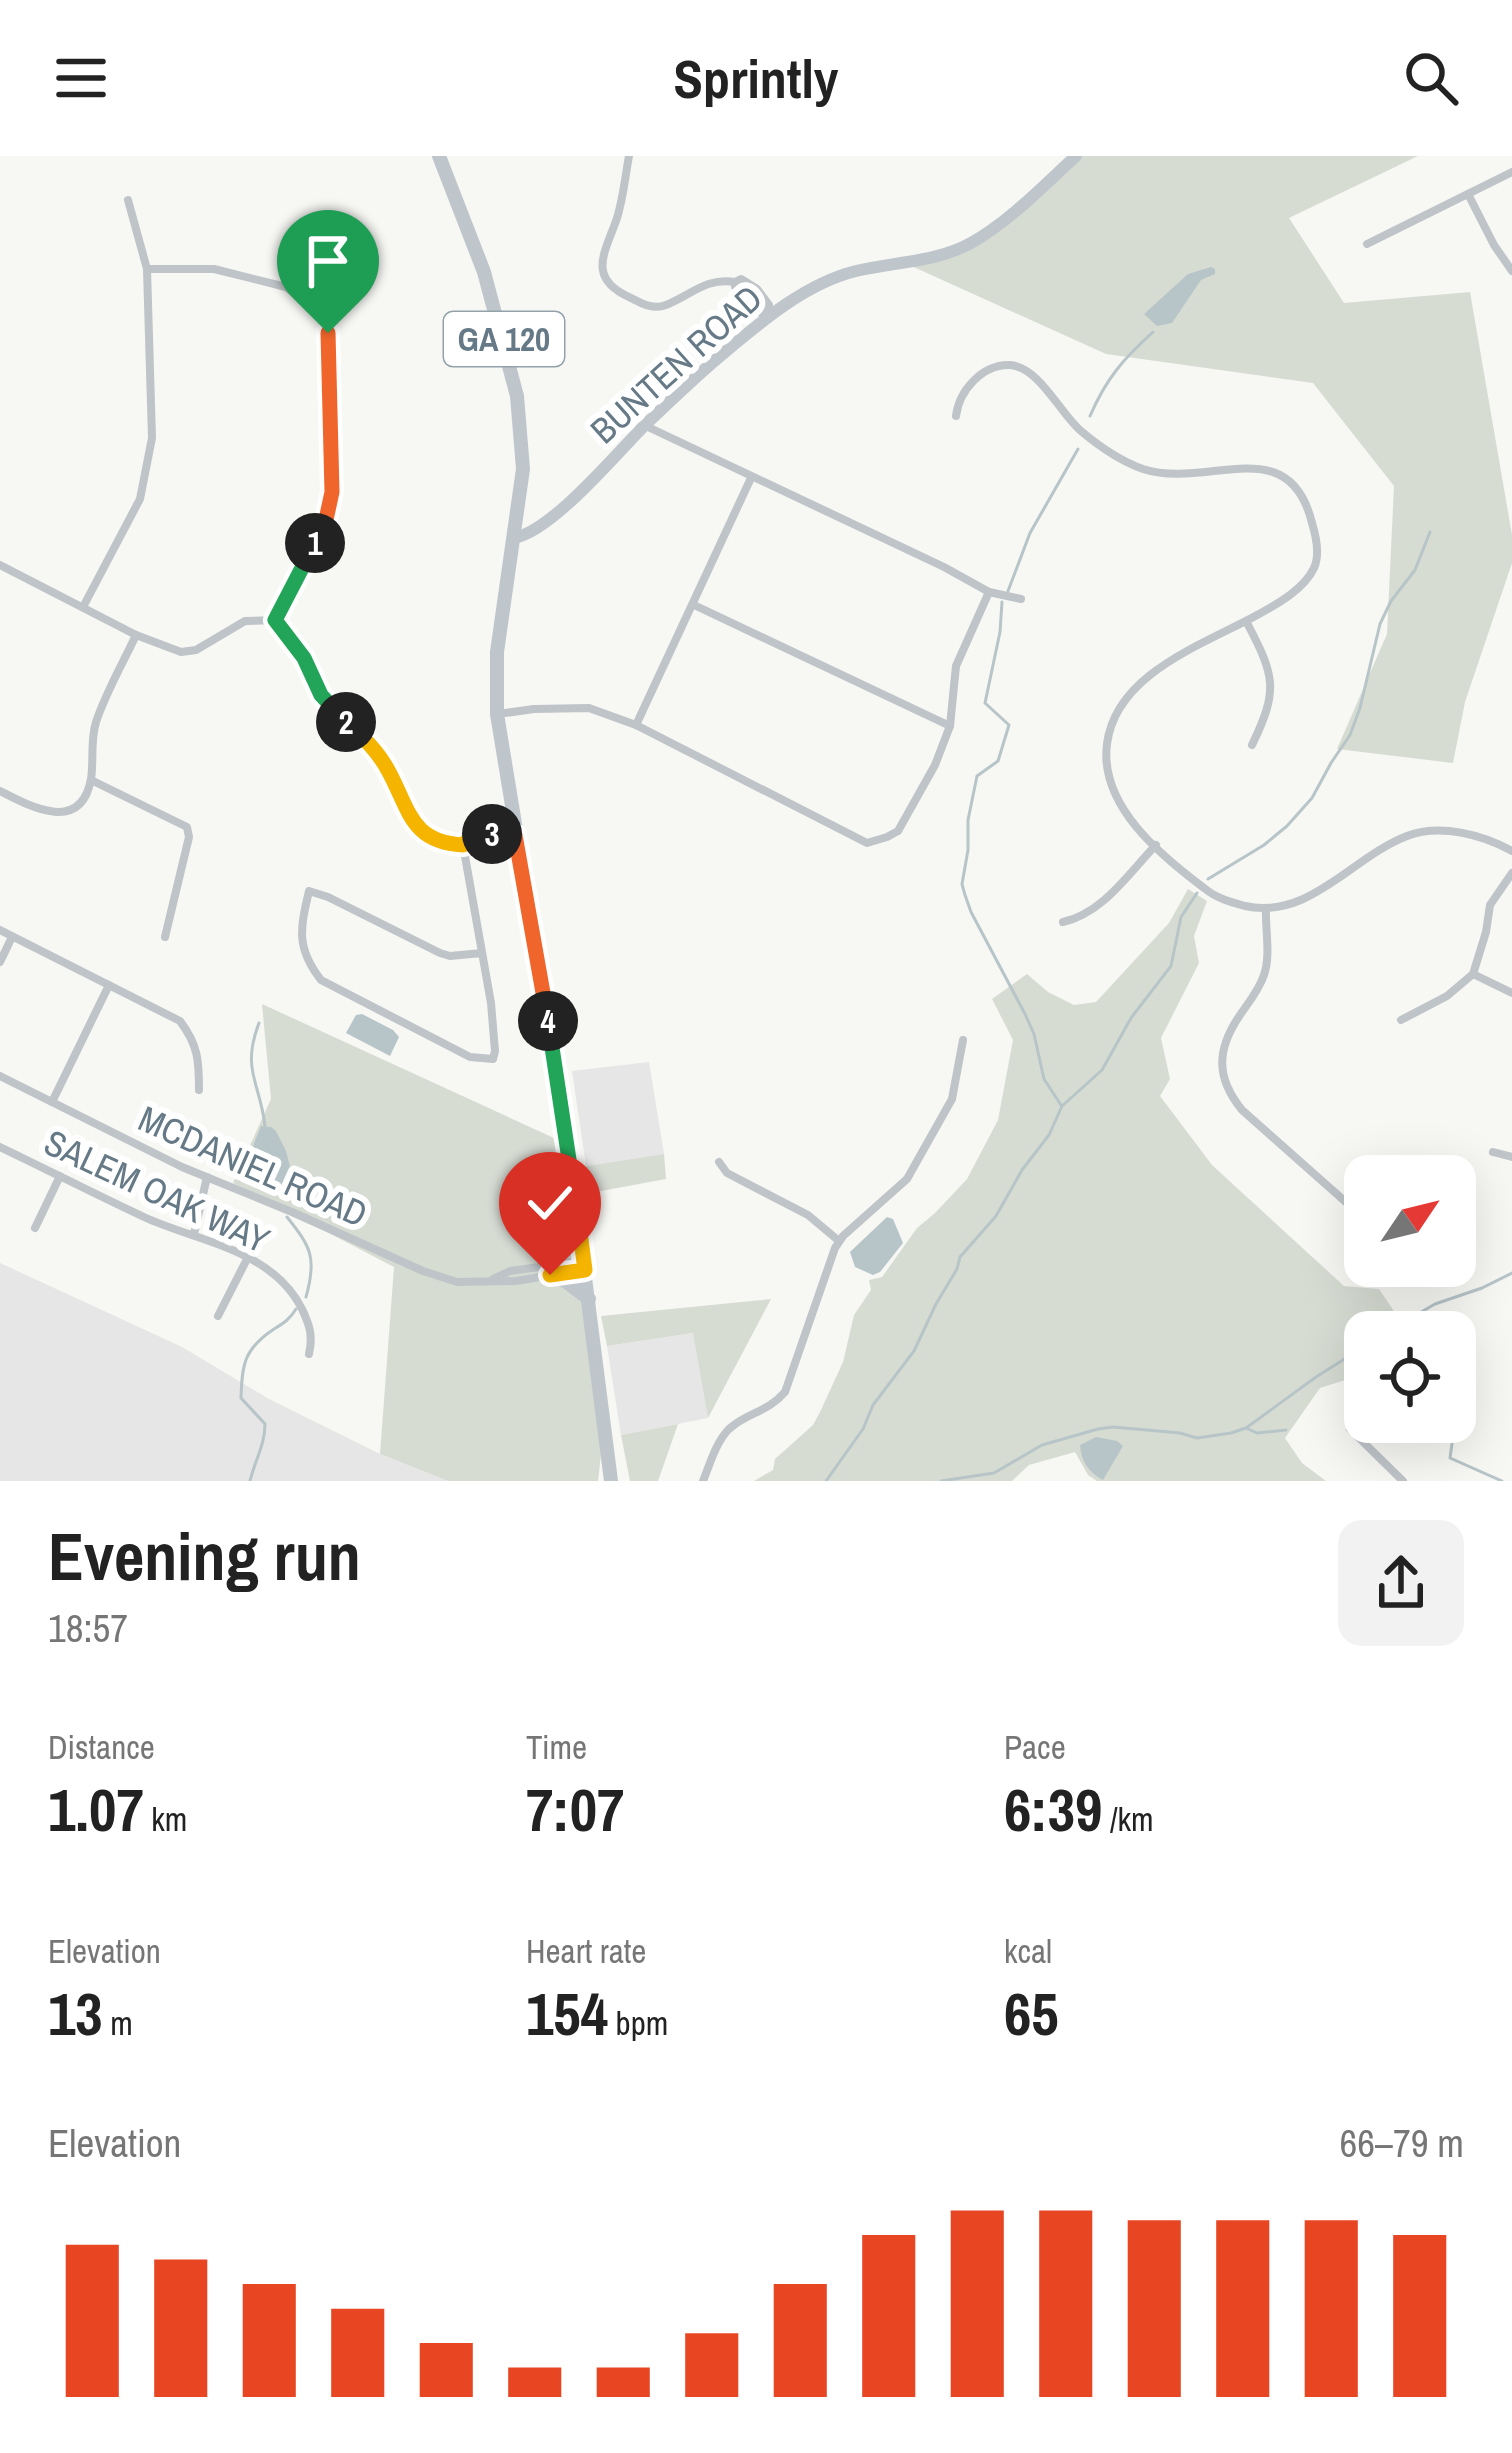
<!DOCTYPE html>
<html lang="en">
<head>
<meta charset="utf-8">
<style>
	:root { --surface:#fff; --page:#f2f2f2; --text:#222; --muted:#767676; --accent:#e84523 }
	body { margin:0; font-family:"Archivo Narrow",sans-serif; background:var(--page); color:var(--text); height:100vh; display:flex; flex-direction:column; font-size:45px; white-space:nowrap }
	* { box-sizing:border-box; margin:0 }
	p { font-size:39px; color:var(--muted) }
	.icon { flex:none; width:66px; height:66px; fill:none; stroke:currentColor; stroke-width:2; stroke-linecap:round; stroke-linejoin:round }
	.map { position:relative; height:1325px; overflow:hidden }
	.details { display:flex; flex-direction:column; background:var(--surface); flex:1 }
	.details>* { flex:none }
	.needle { width:78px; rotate:55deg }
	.tools { position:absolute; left:1344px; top:999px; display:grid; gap:24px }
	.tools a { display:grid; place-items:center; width:132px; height:132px; border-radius:24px; background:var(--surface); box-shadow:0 12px 48px #0002; font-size:60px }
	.pin { position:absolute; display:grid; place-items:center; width:102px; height:102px; color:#fff; margin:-123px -51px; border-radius:50% 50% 50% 0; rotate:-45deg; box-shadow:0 0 12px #0007 }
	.pin .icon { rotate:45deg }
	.km { position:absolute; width:60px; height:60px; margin:-30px; border-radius:50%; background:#222; color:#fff; font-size:33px; line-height:60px; text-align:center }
	.round { display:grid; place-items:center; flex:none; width:126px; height:126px; border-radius:24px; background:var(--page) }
	.overview { display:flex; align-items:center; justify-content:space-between; height:204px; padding:0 48px }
	h1 { font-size:66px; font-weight:700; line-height:90px }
	.metrics { display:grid; grid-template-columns:repeat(3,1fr); gap:18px; height:204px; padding:12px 48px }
	.metrics div { display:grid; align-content:center }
	.metrics b { font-size:60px; font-weight:700 }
	.metrics small { font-size:33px; font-weight:400 }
	.metrics p { font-size:33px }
	.chart { height:336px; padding:24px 48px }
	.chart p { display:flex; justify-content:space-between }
	.chart svg { width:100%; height:216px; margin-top:12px; stroke:var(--accent); stroke-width:6 }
	header { display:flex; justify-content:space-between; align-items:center; height:156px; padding:0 48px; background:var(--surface); font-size:54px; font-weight:700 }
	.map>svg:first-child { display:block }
</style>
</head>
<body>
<header><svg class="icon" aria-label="menu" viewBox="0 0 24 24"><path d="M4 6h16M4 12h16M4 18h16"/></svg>Sprintly<svg class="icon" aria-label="search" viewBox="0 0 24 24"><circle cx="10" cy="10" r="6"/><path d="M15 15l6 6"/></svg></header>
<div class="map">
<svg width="1512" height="1325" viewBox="0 0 1512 1325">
	<rect width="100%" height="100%" fill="#f7f7f4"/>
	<!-- built -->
	<g fill="#e5e6e5">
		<path d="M 649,906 L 664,998 L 586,1010 L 572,915 Z"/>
		<path d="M 0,1107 L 182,1191 L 269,1243 L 380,1298 L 448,1325 L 0,1325 Z"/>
		<path d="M 694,1177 L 708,1262 L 621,1279 L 607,1190 Z"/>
	</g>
	<!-- green -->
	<g fill="#d7dcd3">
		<path d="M 1073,0 L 1418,0 L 1289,62 L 1344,147 L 1470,136 L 1512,379 L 1512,407 L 1465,546 L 1453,607 L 1337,593 L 1387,478 L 1394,330 L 1313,227 L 1106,198 L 907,108 L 970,93 Z"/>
		<path d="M 1188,733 L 1207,745 L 1194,780 L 1199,807 L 1161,882 L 1170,923 L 1160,940 L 1212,1009 L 1344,1130 L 1379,1133 L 1406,1173 L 1406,1176 L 1365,1176 L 1364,1218 L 1320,1232 L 1285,1282 L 1302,1307 L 1326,1325 L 1097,1325 L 1088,1319 L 1075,1296 L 1029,1309 L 1012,1325 L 754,1325 L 773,1314 L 775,1303 L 813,1269 L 821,1254 L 843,1206 L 854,1159 L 871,1134 L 869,1124 L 882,1121 L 917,1072 L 935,1057 L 967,1023 L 998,964 L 1013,884 L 992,843 L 1027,818 L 1048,836 L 1074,849 L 1096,846 L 1169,767 Z"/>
		<path d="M 262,848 L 567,988 L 603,1281 L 598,1325 L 448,1325 L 380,1298 L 394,1111 L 233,1027 L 271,943 Z"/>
		<path d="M 664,998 L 666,1023 L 585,1038 L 586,1010 Z"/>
		<path d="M 771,1143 L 708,1262 L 693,1177 L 607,1190 L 601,1160 Z"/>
		<path d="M 678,1268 L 658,1325 L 630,1325 L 621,1279 Z"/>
	</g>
	<!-- water -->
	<g fill="#b7c5c8">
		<path d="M 1211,111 L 1215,113 L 1215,118 L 1201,124 L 1172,167 L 1157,170 L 1144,158 L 1188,118 Z"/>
		<path d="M 362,858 L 393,874 L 399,881 L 390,900 L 346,877 L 356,859 Z"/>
		<path d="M 261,970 L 271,971 L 276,975 L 286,995 L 293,1022 L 288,1034 L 280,1034 L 253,1015 L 253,990 Z"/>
		<path d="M 887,1061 L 893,1063 L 903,1087 L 880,1116 L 873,1119 L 855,1111 L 850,1096 Z"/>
		<path d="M 1096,1281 L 1117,1285 L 1123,1290 L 1103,1324 C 1089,1317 1081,1305 1080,1289 Z"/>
	</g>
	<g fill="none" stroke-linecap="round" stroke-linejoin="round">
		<!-- stream -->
		<g stroke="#b7c5c8" stroke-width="3">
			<path d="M 1090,260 C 1106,223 1123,203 1153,176"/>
			<path d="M 1008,435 L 1030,377 L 1078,293"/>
			<path d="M 1002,446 L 1000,476 L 985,547 L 1009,569 L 998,605 L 977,620 L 968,664 L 968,694 L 962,728 L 965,739 L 971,756 L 1025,858 L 1034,878 L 1044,923 L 1061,949"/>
			<path d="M 1208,723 L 1264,689 L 1287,670 L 1312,642 L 1331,607 L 1350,579 L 1360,552 L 1380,468 L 1391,445 L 1415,414 L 1430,376"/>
			<path d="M 259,867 C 241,914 260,926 265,970"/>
			<path d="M 287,1061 C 311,1091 317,1102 306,1141"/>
			<path d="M 1387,1176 L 1435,1148 L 1482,1132 L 1512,1117"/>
			<path d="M 1455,1266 L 1450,1302 L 1502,1325"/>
			<path d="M 1248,1273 L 1257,1277 L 1286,1274"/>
			<path d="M 250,1325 C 255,1304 265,1289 265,1268 L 241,1242 C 242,1208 244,1193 274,1173 C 284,1167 290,1163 296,1153"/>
			<path d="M 826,1325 L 863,1273 L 873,1249 L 914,1195 L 936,1148 L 957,1113 L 960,1101 L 996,1060 L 1022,1014 L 1049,979 L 1062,950 L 1102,914 L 1131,862 L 1171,810 L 1181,761 L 1197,737"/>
			<path d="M 941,1325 L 994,1317 L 1042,1289 L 1098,1273 L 1113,1271 L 1180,1277 L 1197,1282 L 1231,1277 L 1246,1272 L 1316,1221 L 1365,1190"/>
		</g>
		<!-- street -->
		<g stroke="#bfc4c8" stroke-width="8">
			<path d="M 629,0 C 625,21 623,45 616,65 C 604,98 587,123 631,142 C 643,148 653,154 666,149 C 691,139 707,121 735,126 L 741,123 L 757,133 L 769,149 L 767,157 L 769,161"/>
			<path d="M 1468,38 L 1494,89 L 1512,115"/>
			<path d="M 1367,88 L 1512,16"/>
			<path d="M 147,113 L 214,113 L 286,131 L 323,158 L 328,177 L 332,336 L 324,373 L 297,417 L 275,464"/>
			<path d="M 735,126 L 735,131 L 747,141 L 757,156 L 767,157"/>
			<path d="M 956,260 C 959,235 982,208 1010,209 C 1039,211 1060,257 1081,275 C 1100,291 1120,305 1143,313 C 1208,334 1289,273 1312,367 C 1316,380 1320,399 1314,412 C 1304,433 1279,447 1259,458 C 1203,489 1116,517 1107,588 C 1099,649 1160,699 1204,732 C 1216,742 1230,746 1245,750 C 1310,764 1352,701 1407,680 C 1440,667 1483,679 1512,695"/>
			<path d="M 646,270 L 944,411 L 989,436 L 1021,443"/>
			<path d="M 0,409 L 136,479 L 181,496 L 196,494 L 245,465 L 275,464"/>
			<path d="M 694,449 L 950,570"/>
			<path d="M 83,451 L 140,343 L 152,282 L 147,113 L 128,44"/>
			<path d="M 275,464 C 285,476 296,487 304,501 C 312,515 315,531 324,544 C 344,570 372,585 388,614 C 400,635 405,664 426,679 C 440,689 455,686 469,694 L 504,686 L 516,679"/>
			<path d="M 1246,465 C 1275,520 1279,533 1252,589"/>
			<path d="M 498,558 L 534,553 L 589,552 L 636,569 L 867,687 L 887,681 L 898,675 L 935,609 L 950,570 L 956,510 L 989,436"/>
			<path d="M 636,569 L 751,322"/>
			<path d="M 91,624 L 187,671 L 189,681 L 165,781"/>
			<path d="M 0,635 C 31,651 81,678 91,623 C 94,604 90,586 96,566 C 106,536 123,507 136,479"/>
			<path d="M 463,689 L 491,847 L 495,895 L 493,903 L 470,901 L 321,824 C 296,792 300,773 309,735 L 328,741 L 440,797 L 450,800 L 482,797"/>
			<path d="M 463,689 C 475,676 498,676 516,679"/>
			<path d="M 1266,752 C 1265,773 1271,799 1264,819 C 1259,834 1249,846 1240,859 C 1216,894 1216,922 1242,954 L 1365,1063"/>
			<path d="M 1063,766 C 1103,757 1128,718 1156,689"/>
			<path d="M 0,774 L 180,865 C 198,889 199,904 199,934"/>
			<path d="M 0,806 L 12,781"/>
			<path d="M 1473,818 L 1512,837"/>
			<path d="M 1401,864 L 1447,840 L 1473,818 L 1486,776 L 1490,749 L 1512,717"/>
			<path d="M 0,920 L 182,1011 L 292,1056 L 423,1115 L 457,1126 L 516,1125 L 583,1114"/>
			<path d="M 52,946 L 109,829"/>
			<path d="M 0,991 C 48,1014 95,1038 144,1061 C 198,1086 272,1093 302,1153 C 310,1170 313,1180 309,1198"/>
			<path d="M 1493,996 L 1512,1001"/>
			<path d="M 719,1006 L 727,1017 L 808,1059 L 839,1085"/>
			<path d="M 35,1072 L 60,1020"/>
			<path d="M 194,1078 L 207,1021"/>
			<path d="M 493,1123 L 510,1115 L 583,1105"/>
			<path d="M 218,1160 L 247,1103"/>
			<path d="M 1350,1273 L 1403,1325"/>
			<path d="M 703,1325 C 710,1308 716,1286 729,1273 C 747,1256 767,1257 785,1236 L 835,1092 L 843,1080 L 907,1023 L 952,943 L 963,884"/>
		</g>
		<!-- secondary -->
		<path stroke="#bec6cc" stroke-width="12" d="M 514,382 C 552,375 615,299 644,270 C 670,245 697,219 725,196 C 763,164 807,127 856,115 C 894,106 937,106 971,87 C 1010,65 1043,30 1076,0"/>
		<!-- primary -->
		<g stroke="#bec6cc" stroke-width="14">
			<path d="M 439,0 L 484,116 L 517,240 L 523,313 L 497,496 L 497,558 L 569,997 L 611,1325"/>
			<path d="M 549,1119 L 565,1125 L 589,1143"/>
		</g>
	</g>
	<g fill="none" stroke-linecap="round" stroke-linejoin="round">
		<!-- split-1 casing -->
		<g stroke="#fff" stroke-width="24">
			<path id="split-1" d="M 315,387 L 324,373 L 332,336 L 328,177"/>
		</g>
		<!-- split-2 casing -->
		<g stroke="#fff" stroke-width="24">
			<path id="split-2" d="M 315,387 L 275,464 L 304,502 L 321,539 L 346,566"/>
		</g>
		<!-- split-3 casing -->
		<g stroke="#fff" stroke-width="24">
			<path id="split-3" d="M 346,566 C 363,581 378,595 389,616 C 410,655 411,686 463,689 L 470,682 L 492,678"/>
		</g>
		<!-- split-4 casing -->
		<g stroke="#fff" stroke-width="24">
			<path id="split-4" d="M 492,678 L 515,679 L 548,865"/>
		</g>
		<!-- split-5 casing -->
		<g stroke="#fff" stroke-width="24">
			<path id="split-5" d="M 548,865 L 580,1076"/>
		</g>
		<!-- split-6 casing -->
		<g stroke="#fff" stroke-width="24">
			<path id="split-6" d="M 550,1119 L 585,1114 L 580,1076"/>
		</g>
		<!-- split-1 -->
		<use href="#split-1" stroke="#f0652b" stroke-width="15"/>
		<!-- split-2 -->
		<use href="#split-2" stroke="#22a559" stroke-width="15"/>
		<!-- split-3 -->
		<use href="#split-3" stroke="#f5b400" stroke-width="15"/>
		<!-- split-4 -->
		<use href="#split-4" stroke="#f0652b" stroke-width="15"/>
		<!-- split-5 -->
		<use href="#split-5" stroke="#22a559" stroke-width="15"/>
		<!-- split-6 -->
		<use href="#split-6" stroke="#f5b400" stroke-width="15"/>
	</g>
	<g text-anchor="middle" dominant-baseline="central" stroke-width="12" stroke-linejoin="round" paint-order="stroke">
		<!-- shield labels -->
		<rect fill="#fff" stroke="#93a1aa" stroke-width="3" x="444" y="156" width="120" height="54" rx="9"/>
		<g font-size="33" font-weight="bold" fill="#657986">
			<text x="504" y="183">GA 120</text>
		</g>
		<!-- street labels -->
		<g font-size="36" fill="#657986" stroke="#fff">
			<text transform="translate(676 208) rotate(-42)">BUNTEN ROAD</text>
			<text transform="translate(253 1010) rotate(24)">MCDANIEL ROAD</text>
			<text transform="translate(157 1035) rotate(25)">SALEM OAK WAY</text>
		</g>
	</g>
</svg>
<div class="tools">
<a><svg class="needle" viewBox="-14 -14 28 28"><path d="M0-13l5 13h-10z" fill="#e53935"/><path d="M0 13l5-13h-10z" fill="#767676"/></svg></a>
<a><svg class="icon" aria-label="locate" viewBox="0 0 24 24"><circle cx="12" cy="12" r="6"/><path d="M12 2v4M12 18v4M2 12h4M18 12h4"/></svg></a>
</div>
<div class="pin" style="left:328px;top:177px;background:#1e9e55"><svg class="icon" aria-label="arrive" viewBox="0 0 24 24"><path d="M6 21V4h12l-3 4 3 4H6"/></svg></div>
<div class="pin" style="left:550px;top:1119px;background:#d93025"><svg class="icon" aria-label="check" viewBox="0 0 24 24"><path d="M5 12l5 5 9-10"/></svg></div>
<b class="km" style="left:315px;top:387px">1</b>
<b class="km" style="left:346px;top:566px">2</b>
<b class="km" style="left:492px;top:678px">3</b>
<b class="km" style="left:548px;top:865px">4</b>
</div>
<section class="details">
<div class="overview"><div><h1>Evening run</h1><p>18:57</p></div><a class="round"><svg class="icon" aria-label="share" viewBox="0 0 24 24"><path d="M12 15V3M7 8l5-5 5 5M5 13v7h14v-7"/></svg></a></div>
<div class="metrics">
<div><p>Distance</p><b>1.07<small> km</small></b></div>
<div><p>Time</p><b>7:07</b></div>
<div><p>Pace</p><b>6:39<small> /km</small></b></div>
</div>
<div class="metrics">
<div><p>Elevation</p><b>13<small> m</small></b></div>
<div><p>Heart rate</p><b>154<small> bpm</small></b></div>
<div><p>kcal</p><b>65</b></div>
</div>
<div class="chart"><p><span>Elevation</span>66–79 m</p>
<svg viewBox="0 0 160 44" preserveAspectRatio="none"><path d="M5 44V13M15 44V16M25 44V21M35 44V26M45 44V33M55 44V38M65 44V38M75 44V31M85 44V21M95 44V11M105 44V6M115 44V6M125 44V8M135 44V8M145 44V8M155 44V11"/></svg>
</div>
</section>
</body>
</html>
